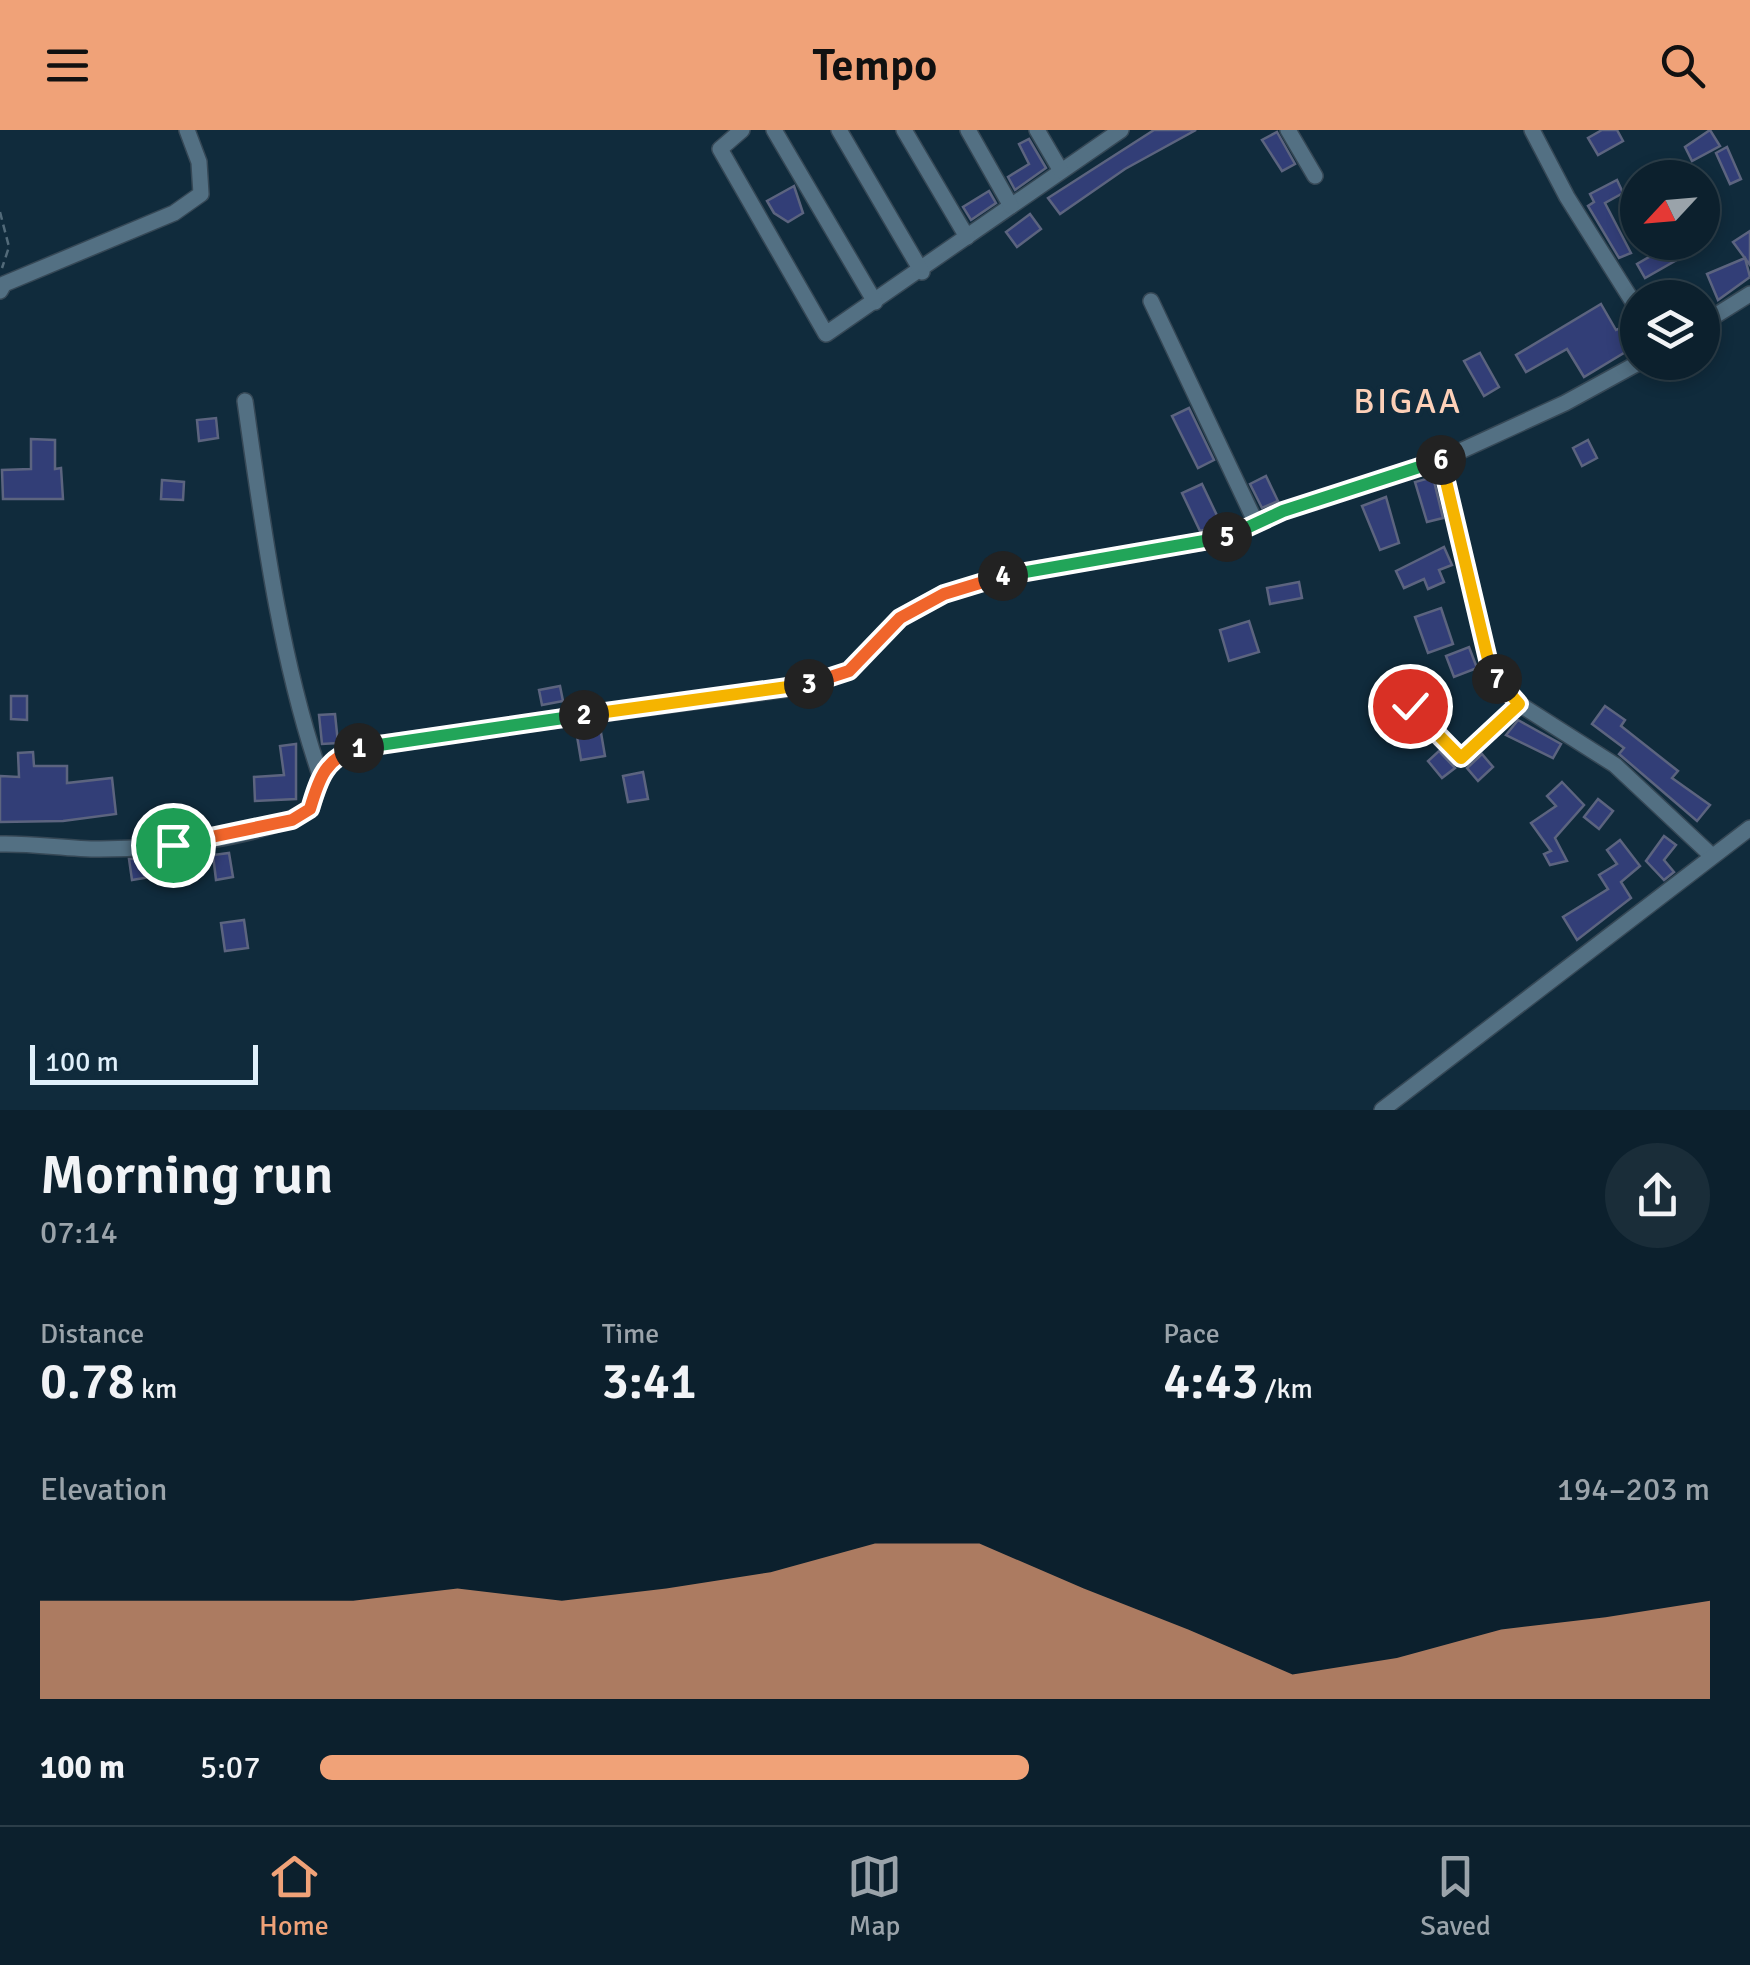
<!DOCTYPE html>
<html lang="en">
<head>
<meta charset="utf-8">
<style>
	:root { --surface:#0c202d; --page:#1a2d39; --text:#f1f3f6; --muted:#9aa3aa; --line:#2c3e49; --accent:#f0a278 }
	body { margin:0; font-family:Signika,sans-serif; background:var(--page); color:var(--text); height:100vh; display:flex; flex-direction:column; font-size:38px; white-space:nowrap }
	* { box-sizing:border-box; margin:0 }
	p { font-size:32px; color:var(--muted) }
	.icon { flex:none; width:55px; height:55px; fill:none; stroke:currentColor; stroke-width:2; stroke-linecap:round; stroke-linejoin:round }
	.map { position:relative; height:980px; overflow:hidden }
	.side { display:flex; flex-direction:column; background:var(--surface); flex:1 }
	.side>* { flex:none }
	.needle { width:65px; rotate:244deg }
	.tools { position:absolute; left:1620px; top:30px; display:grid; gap:20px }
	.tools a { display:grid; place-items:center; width:100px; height:100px; border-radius:50%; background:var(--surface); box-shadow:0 5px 15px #0003,0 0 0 2px var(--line); font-size:50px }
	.scale { position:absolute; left:30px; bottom:25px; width:228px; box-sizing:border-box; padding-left:10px; border:5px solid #e0f0fb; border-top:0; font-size:28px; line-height:35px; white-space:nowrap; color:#e0f0fb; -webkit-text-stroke:8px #102b3c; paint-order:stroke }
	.pin { position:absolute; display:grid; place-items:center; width:85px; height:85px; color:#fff; margin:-42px; border:5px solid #fff; border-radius:50%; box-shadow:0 2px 10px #0007 }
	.km { position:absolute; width:50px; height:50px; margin:-25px; border-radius:50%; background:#222; color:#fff; font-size:28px; line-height:50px; text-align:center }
	.round { display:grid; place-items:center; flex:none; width:105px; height:105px; border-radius:52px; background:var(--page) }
	.summary { display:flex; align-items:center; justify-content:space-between; height:170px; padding:0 40px }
	h1 { font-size:55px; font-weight:600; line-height:75px }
	.metrics { display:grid; grid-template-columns:repeat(3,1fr); gap:15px; height:170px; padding:10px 40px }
	.metrics div { display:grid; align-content:center }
	.metrics b { font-size:50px; font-weight:600 }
	.metrics small { font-size:28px; font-weight:400 }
	.metrics p { font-size:28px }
	.chart { height:280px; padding:20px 40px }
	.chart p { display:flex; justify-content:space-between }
	.chart svg { width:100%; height:180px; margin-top:10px; fill:var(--accent); opacity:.7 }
	ul { padding:0 40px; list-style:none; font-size:32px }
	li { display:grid; grid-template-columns:160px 120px 1fr; align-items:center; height:75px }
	li i { height:25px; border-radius:12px; background:var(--accent) }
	header { display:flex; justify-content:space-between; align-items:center; height:130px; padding:0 40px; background:var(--accent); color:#111; font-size:45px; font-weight:600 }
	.tab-bar { display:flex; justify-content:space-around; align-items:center; height:140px; border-top:2px solid var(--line); background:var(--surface); font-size:28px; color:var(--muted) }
	.tab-bar a { display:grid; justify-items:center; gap:5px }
	.tab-bar .active { color:var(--accent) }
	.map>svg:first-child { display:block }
</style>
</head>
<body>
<header><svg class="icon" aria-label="menu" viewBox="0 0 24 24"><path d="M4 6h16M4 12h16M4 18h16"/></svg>Tempo<svg class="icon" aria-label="search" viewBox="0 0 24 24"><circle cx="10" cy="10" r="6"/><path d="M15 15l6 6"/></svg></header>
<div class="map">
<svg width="1750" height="980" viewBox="0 0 1750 980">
	<rect width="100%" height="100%" fill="#102b3c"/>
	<!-- building -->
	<g fill="#323e77" stroke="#5c647f" stroke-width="2.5">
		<path d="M 1154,0 L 1196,0 L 1125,39 L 1060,84 L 1048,68 Z"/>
		<path d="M 1602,0 L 1617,0 L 1623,11 L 1598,25 L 1588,8 Z"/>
		<path d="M 1710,0 L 1720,16 L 1692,31 L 1685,17 Z"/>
		<path d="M 1277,2 L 1295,34 L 1282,41 L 1262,10 Z"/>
		<path d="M 1029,9 L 1046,38 L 1015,60 L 1008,47 L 1029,34 L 1019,14 Z"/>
		<path d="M 1727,17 L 1741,49 L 1730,54 L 1716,23 Z"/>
		<path d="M 1617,50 L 1623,63 L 1605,73 L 1631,123 L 1619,128 L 1588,76 L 1594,72 L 1590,64 Z"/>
		<path d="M 794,56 L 803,83 L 788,92 L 774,83 L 767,71 Z"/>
		<path d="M 989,61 L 996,73 L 971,90 L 963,77 Z"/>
		<path d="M 1030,84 L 1041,99 L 1017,117 L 1006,102 Z"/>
		<path d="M 1750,101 L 1750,135 L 1733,112 Z"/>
		<path d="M 1675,112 L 1683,112 L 1689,123 L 1645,148 L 1637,134 Z"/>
		<path d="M 1745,128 L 1750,147 L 1718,170 L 1707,144 Z"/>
		<path d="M 1601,174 L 1616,200 L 1638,191 L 1638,208 L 1629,213 L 1632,218 L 1584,247 L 1567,219 L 1526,242 L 1516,225 Z"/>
		<path d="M 1480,223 L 1499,257 L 1484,266 L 1464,231 Z"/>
		<path d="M 1189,278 L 1214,330 L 1198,338 L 1172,286 Z"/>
		<path d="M 216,288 L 218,308 L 199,311 L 197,290 Z"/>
		<path d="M 31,309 L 55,310 L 55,339 L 61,338 L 63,369 L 3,369 L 2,340 L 31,339 Z"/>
		<path d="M 1588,310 L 1597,328 L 1582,336 L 1573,318 Z"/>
		<path d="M 1266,346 L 1278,371 L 1262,378 L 1250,354 Z"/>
		<path d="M 1433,347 L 1443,388 L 1427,392 L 1415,352 Z"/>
		<path d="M 162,350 L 184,352 L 183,370 L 161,369 Z"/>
		<path d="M 1202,354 L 1222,396 L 1200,401 L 1182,363 Z"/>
		<path d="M 1386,367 L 1399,413 L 1380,420 L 1362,376 Z"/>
		<path d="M 1444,417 L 1452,435 L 1439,440 L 1444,452 L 1428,459 L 1424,449 L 1404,458 L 1396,441 Z"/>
		<path d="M 1299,452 L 1302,468 L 1270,474 L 1267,458 Z"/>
		<path d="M 1441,478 L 1453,514 L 1428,523 L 1415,487 Z"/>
		<path d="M 1249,491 L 1259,522 L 1229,531 L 1220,500 Z"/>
		<path d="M 1469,517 L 1477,538 L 1454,547 L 1446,526 Z"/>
		<path d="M 560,556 L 563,571 L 542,575 L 539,560 Z"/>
		<path d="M 11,566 L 27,566 L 27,590 L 11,589 Z"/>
		<path d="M 1605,576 L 1625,590 L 1621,596 L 1678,641 L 1672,648 L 1710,675 L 1697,691 L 1619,624 L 1624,618 L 1592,594 Z"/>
		<path d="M 335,584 L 338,613 L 322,614 L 319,585 Z"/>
		<path d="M 1518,590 L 1561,614 L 1553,628 L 1506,605 Z"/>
		<path d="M 600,597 L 605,626 L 581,630 L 576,600 Z"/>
		<path d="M 296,614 L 296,669 L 255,671 L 254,647 L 284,645 L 280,616 Z"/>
		<path d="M 1439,621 L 1455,638 L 1442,648 L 1428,631 Z"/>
		<path d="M 33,622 L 34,636 L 67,636 L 67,653 L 112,648 L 116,684 L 63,691 L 0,692 L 0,646 L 19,647 L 18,623 Z"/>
		<path d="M 1482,624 L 1493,637 L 1478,651 L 1467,638 Z"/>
		<path d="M 643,642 L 648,669 L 628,672 L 623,646 Z"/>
		<path d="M 1562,652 L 1584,675 L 1555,708 L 1567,731 L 1550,735 L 1544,724 L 1551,721 L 1531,693 L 1556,676 L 1547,666 Z"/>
		<path d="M 1598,669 L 1613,681 L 1599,699 L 1584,687 Z"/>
		<path d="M 1664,706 L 1676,715 L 1664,730 L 1674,742 L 1664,750 L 1646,731 Z"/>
		<path d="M 1620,710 L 1640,736 L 1621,752 L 1631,768 L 1577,810 L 1563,787 L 1608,759 L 1599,745 L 1617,734 L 1607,720 Z"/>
		<path d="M 229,723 L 233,747 L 216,750 L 213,725 Z"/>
		<path d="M 148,728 L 150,747 L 132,750 L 129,729 Z"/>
		<path d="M 244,790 L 248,818 L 225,821 L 221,793 Z"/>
	</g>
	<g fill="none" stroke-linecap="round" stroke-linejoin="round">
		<!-- minor casing -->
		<g stroke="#364856" stroke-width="18">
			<g id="minor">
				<path d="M 742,0 L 720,19 L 826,204 L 1121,0"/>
				<path d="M 774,0 L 875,172"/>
				<path d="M 839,0 L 922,142"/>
				<path d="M 904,0 L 967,107"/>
				<path d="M 968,0 L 1011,76"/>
				<path d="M 1037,0 L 1061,41"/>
				<path d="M 1288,0 L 1315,46"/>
				<path d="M 1532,0 L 1567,67 L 1638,180"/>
				<path d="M 0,161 L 4,154 L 174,83 L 201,64 L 199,32 L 187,0"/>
				<path d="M 1151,171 L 1256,393"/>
				<path d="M 1702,194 L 1750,164"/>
				<path d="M 245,271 C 263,397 279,524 320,645"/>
				<path d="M 1441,330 L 1491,542 L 1519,574 L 1615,635 L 1712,726"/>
				<path d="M 1411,576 L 1461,628 L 1519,574"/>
				<path d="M 0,714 C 34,713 66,719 100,719 C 160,719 259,709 311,679 C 321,645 327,627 363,616 L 795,558 L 849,541 L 900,488 L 944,464 L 1019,442 L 1221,409 L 1283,381 L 1441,330 L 1565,273 L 1640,232"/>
				<path d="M 1382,980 L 1750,698"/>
			</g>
		</g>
		<!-- path -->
		<path stroke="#526a79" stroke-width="2.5" stroke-dasharray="8 5" stroke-linecap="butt" d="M 0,82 L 9,117 L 2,138"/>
		<!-- minor -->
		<use href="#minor" stroke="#537083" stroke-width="15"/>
	</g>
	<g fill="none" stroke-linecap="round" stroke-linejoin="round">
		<!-- split-1 casing -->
		<g stroke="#fff" stroke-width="20">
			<path id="split-1" d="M 173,715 L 292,690 L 310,679 C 319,648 326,627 359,618"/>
		</g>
		<!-- split-2 casing -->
		<g stroke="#fff" stroke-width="20">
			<path id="split-2" d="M 359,618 L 584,585"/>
		</g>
		<!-- split-3 casing -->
		<g stroke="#fff" stroke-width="20">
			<path id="split-3" d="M 584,585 L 809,554"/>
		</g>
		<!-- split-4 casing -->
		<g stroke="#fff" stroke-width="20">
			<path id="split-4" d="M 809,554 L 849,541 L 900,488 L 944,464 L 1003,446"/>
		</g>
		<!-- split-5 casing -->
		<g stroke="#fff" stroke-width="20">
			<path id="split-5" d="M 1003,446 L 1227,407"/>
		</g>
		<!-- split-6 casing -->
		<g stroke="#fff" stroke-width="20">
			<path id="split-6" d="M 1227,407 L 1283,381 L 1441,330"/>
		</g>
		<!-- split-7 casing -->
		<g stroke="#fff" stroke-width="20">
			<path id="split-7" d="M 1441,330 L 1491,542 L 1497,549"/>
		</g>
		<!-- split-8 casing -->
		<g stroke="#fff" stroke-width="20">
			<path id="split-8" d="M 1410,576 L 1461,628 L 1519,574 L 1497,549"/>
		</g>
		<!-- split-1 -->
		<use href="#split-1" stroke="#f0652b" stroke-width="12"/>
		<!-- split-2 -->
		<use href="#split-2" stroke="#22a559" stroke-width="12"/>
		<!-- split-3 -->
		<use href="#split-3" stroke="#f5b400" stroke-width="12"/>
		<!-- split-4 -->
		<use href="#split-4" stroke="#f0652b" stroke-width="12"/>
		<!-- split-5 -->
		<use href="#split-5" stroke="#22a559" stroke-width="12"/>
		<!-- split-6 -->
		<use href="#split-6" stroke="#22a559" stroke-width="12"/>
		<!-- split-7 -->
		<use href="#split-7" stroke="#f5b400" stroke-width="12"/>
		<!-- split-8 -->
		<use href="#split-8" stroke="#f5b400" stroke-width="12"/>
	</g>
	<g text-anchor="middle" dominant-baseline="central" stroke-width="8" stroke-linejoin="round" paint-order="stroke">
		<!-- quarter labels -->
		<g font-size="35" letter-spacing="2.5" fill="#fdd0b8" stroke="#102b3c">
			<text x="1408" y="271">BIGAA</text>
		</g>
	</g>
</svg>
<div class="tools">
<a><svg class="needle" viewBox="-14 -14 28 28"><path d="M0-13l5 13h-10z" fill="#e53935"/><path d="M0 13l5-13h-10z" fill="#9aa3aa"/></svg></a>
<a><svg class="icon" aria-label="layers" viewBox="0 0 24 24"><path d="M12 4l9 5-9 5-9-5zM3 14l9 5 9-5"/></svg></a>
</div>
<div class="scale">100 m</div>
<div class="pin" style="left:173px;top:715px;background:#1e9e55"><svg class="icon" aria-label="arrive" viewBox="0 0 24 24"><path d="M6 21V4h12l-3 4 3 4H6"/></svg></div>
<div class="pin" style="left:1410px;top:576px;background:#d93025"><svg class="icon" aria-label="check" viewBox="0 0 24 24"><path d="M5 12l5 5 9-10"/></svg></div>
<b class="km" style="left:359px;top:618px">1</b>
<b class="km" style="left:584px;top:585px">2</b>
<b class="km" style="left:809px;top:554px">3</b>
<b class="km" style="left:1003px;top:446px">4</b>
<b class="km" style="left:1227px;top:407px">5</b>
<b class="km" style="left:1441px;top:330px">6</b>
<b class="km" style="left:1497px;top:549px">7</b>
</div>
<section class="side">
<div class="summary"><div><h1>Morning run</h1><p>07:14</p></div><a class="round"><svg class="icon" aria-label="share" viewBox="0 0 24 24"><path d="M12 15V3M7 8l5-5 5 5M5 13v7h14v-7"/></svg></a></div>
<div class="metrics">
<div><p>Distance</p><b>0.78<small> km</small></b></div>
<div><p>Time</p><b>3:41</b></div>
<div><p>Pace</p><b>4:43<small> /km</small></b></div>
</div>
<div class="chart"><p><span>Elevation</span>194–203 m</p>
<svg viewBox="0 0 160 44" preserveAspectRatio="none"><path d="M0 44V20L10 20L20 20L30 20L40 17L50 20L60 17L70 13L80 6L90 6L100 17L110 27L120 38L130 34L140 27L150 24L160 20V44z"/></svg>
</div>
<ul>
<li><b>100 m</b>5:07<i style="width:51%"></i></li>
</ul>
</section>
<nav class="tab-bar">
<a class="active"><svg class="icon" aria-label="home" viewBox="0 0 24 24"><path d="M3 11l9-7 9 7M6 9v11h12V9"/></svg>Home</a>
<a><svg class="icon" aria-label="map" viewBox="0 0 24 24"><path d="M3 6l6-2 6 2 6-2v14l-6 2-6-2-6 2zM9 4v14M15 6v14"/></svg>Map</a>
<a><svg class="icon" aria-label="saved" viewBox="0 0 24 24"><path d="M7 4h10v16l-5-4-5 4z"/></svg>Saved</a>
</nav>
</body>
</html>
